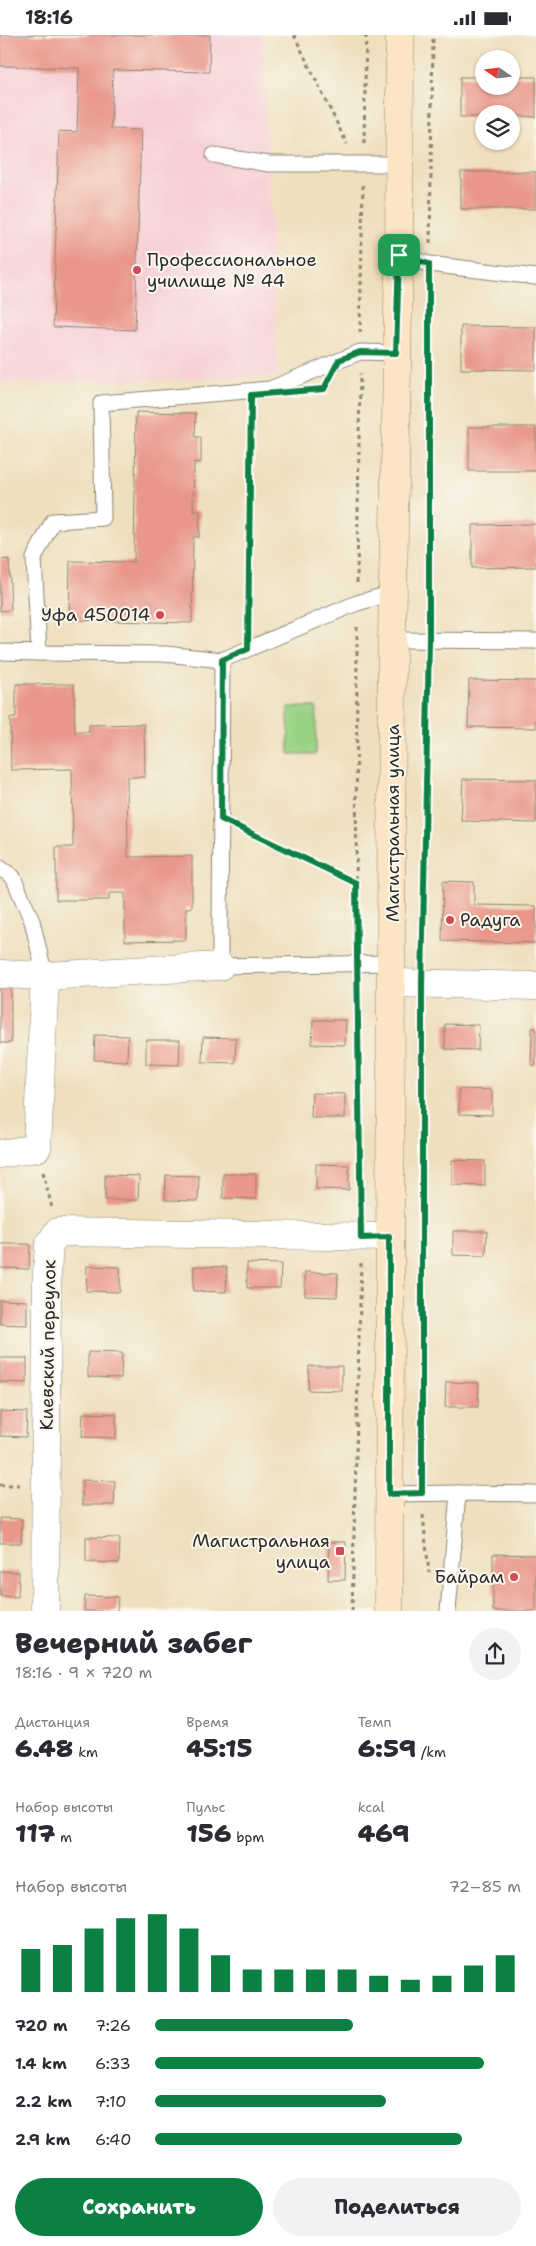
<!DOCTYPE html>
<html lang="ru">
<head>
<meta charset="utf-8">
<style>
	:root { --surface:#fff; --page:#f2f2f3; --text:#2b2b33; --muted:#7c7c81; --accent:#0b8043 }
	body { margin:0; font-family:"Shantell Sans",sans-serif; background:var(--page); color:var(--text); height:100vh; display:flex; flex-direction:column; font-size:19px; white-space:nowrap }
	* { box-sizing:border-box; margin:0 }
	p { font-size:16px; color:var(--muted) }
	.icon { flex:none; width:28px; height:28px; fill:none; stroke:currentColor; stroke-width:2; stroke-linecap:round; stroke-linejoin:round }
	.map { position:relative; height:1576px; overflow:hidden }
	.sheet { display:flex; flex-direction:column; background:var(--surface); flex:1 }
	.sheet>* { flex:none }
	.needle { width:32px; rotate:284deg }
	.fabs { position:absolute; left:475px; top:15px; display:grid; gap:10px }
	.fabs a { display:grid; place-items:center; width:45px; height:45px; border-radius:50%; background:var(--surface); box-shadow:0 1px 4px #0004; font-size:25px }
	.pin { position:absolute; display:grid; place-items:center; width:42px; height:42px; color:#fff; margin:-21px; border-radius:10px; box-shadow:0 2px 8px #0006 }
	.round { display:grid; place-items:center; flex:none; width:52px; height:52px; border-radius:26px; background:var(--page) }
	.summary { display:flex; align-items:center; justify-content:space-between; height:85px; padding:0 15px }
	h1 { font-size:28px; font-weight:800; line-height:38px }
	.metrics { display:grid; grid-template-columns:repeat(3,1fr); gap:8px; height:85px; padding:5px 15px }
	.metrics div { display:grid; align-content:center }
	.metrics b { font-size:25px; font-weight:800 }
	.metrics small { font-size:14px; font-weight:400 }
	.metrics p { font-size:14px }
	.chart { height:140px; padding:10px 15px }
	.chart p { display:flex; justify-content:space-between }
	.chart svg { width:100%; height:90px; margin-top:5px; stroke:var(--accent); stroke-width:6 }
	.action { display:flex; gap:10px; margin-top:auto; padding:10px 15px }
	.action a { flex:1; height:58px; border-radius:30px; background:var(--accent); color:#fff; font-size:20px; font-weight:800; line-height:58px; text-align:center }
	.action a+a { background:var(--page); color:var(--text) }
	ul { padding:0 15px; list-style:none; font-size:16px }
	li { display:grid; grid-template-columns:80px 60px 1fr; align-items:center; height:38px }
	li i { height:12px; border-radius:6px; background:var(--accent) }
	.status { display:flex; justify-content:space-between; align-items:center; height:35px; padding:0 25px; background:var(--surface); direction:ltr }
	.status svg { height:14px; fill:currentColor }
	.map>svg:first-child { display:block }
</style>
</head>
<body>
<div class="status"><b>18:16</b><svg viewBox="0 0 49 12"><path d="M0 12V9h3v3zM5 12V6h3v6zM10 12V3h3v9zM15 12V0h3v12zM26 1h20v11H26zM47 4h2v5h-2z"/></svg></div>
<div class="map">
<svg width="536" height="1576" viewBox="0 0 536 1576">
	<rect width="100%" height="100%" fill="#fbf7ec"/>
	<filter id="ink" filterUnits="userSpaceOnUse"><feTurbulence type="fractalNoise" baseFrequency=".02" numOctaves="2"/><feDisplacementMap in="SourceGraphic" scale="10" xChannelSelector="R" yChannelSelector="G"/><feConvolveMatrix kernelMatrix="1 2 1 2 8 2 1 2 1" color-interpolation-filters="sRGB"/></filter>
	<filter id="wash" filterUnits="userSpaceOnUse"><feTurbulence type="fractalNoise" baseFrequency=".0096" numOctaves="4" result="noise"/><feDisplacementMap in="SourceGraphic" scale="20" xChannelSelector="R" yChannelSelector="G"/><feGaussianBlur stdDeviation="1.12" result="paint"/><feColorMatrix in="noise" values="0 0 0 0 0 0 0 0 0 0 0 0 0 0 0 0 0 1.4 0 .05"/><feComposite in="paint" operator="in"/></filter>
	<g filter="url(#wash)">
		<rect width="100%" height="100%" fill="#eedfbd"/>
		<!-- built -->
		<path fill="#f7cfd5" d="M 0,0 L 262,0 L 278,341 L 0,349 Z"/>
		<!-- green -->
		<path fill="#98d285" stroke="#627e58" d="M 288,672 L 316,672 L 316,719 L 289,719 Z"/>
		<g id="blocks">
			<!-- building -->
			<g fill="#e9978a">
				<path d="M 0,0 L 210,0 L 209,37 L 113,35 L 111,94 L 141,95 L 135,295 L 53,292 L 59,96 L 77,97 L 79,33 L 0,31 Z"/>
				<path d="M 460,42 L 484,42 L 484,51 L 511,51 L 511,42 L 536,42 L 536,82 L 484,79 L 484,82 L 460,82 Z"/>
				<rect x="461" y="137" width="75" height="37"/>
				<path d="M 461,291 L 536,292 L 536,335 L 461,334 Z"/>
				<path d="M 136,377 L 196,378 L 195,402 L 201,402 L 201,428 L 194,427 L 193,476 L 200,476 L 199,502 L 193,502 L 192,588 L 69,585 L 70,526 L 134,527 Z"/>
				<rect x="469" y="392" width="67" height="44"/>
				<path d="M 536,489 L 536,532 L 472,533 L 472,490 Z"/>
				<path d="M 9,524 L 11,575 L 0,576 L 0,525 Z"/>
				<path d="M 469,645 L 536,646 L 536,693 L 468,692 Z"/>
				<path d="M 16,649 L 74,649 L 75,697 L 89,697 L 89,690 L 144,689 L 145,742 L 127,742 L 128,822 L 192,821 L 192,872 L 186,873 L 186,905 L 125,906 L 125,858 L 109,858 L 109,865 L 56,865 L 56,812 L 73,812 L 72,734 L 11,735 L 10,683 L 16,683 Z"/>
				<path d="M 463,744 L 536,745 L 536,788 L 461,786 Z"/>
				<path d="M 443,846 L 474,847 L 474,870 L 536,871 L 536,908 L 442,906 Z"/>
				<path d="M 11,946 L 11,1008 L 0,1008 L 0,947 Z"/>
				<path d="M 313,985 L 346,985 L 345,1010 L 312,1009 Z"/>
				<path d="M 445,989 L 479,990 L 478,1015 L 445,1014 Z"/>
				<path d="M 532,993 L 536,993 L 536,1030 L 531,1030 Z"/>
				<path d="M 95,1000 L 128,1001 L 127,1026 L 94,1025 Z"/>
				<path d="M 203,1002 L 236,1003 L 235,1028 L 202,1027 Z"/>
				<path d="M 146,1005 L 180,1005 L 179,1030 L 146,1029 Z"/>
				<path d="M 459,1054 L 492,1055 L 492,1080 L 459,1079 Z"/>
				<path d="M 312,1058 L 345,1059 L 345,1083 L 311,1083 Z"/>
				<path d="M 452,1125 L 485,1126 L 485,1151 L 452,1150 Z"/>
				<path d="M 316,1129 L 349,1130 L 349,1155 L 316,1154 Z"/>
				<path d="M 223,1139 L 256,1139 L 256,1164 L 223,1163 Z"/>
				<path d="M 105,1140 L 139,1141 L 138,1165 L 105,1165 Z"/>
				<path d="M 166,1140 L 199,1141 L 198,1166 L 165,1165 Z"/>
				<path d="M 453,1196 L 487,1196 L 486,1221 L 453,1220 Z"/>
				<path d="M 0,1209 L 30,1209 L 29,1234 L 0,1233 Z"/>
				<path d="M 247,1228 L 281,1229 L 280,1253 L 247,1253 Z"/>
				<path d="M 87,1231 L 120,1232 L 120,1257 L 86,1256 Z"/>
				<path d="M 194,1231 L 227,1232 L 226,1257 L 193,1256 Z"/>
				<path d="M 305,1237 L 338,1238 L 337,1262 L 305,1261 Z"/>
				<path d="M 0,1265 L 27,1266 L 27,1290 L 0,1289 Z"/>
				<path d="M 88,1317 L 122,1318 L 121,1343 L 88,1342 Z"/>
				<path d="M 0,1323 L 27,1323 L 27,1348 L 0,1347 Z"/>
				<path d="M 309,1331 L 342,1331 L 342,1356 L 308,1355 Z"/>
				<path d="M 446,1347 L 479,1348 L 478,1372 L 445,1372 Z"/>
				<path d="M 0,1376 L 27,1377 L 26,1402 L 0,1401 Z"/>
				<path d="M 83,1378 L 116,1379 L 116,1403 L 82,1402 Z"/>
				<path d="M 82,1445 L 115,1446 L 114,1470 L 82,1470 Z"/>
				<path d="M 0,1483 L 22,1484 L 21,1508 L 0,1508 Z"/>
				<path d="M 86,1502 L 120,1503 L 119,1528 L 86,1527 Z"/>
				<path d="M 329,1507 L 346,1507 L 345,1545 L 328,1545 Z"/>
				<path d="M 493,1519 L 536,1520 L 536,1576 L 493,1576 Z"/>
				<path d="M 0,1536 L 19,1537 L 18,1562 L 0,1561 Z"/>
				<path d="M 85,1561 L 118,1562 L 117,1576 L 84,1576 Z"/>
			</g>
		</g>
	</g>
	<g filter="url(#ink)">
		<use href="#blocks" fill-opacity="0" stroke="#8c8574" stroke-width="1"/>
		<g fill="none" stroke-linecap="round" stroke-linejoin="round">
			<!-- lane casing -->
			<g stroke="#8c8574" stroke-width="17">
				<g id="lane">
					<path d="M 214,120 L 269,129 L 398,129"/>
					<path d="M 399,220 L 429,229 L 536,242"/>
					<path d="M 392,605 L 536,606"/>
					<path d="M 0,617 L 39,618"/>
					<path d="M 222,625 L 165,619 L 39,618 L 34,523 L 53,486 L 103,483 L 101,368 L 270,354 L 360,317 L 396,318"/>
					<path d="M 0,833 L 13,842 L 32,886 L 45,941"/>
					<path d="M 392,928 L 220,931 L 220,895 L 222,625 L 357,568 L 393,558"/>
					<path d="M 389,1459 L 458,1458"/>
					<path d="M 448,1576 L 458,1458 L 536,1459"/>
				</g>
			</g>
			<!-- street casing -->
			<g stroke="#8c8574" stroke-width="29">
				<g id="street">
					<path d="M 0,939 L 45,941"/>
					<path d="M 393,948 L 536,951"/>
					<path d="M 0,1119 L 37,1113 L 45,941 L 220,931"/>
					<path d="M 45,1576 L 47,1237 L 49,1210 L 58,1197 L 389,1202"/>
				</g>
			</g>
			<!-- secondary casing -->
			<g stroke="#8c8574" stroke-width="29">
				<path id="secondary" d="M 389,1576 L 392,605 L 399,220 L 400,0"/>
			</g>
			<!-- path -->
			<g stroke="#8c8574" stroke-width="3" stroke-dasharray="4 4" stroke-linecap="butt">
				<path d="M 294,0 L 347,109"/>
				<path d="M 364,108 L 366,0"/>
				<path d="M 430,208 L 433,0"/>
				<path d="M 360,298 L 363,149"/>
				<path d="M 357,548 L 360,339"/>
				<path d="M 429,586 L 429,250"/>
				<path d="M 248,591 L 251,375"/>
				<path d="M 241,794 L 356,848"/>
				<path d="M 356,908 L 357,589"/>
				<path d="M 423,923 L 429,625"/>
				<path d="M 356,949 L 361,1176"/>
				<path d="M 43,1137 L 52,1173"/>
				<path d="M 422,1438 L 422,975"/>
				<path d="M 0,1450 L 19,1450"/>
				<path d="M 423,1480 L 429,1538"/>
				<path d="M 352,1576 L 361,1227"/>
			</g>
			<!-- lane -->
			<use href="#lane" stroke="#fff" stroke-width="15"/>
			<!-- street -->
			<use href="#street" stroke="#fff" stroke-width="28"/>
			<!-- secondary -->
			<use href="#secondary" stroke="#fce5c4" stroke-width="28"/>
		</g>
	</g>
	<g fill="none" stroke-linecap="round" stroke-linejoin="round" filter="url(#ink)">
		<!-- route casing -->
		<g stroke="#fff" stroke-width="10">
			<path id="route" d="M 399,220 L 429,229 L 429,605 L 422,949 L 422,1458 L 389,1459 L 389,1202 L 361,1203 L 356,848 L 221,784 L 222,625 L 248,614 L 251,360 L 324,354 L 339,325 L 360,317 L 396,318 Z"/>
		</g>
		<!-- route -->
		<use href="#route" stroke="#0b8043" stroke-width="6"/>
	</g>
	<!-- markers -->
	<g fill="#d1495b" stroke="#fbf7ec" stroke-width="2">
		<circle cx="137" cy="235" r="5"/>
		<circle cx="160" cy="580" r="5"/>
		<circle cx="450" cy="885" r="5"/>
		<rect x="335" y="1511" width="10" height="10" rx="2.5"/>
		<circle cx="514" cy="1542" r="5"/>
	</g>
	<g text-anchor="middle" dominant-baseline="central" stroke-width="4" stroke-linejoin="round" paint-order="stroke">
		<!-- poi labels -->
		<g font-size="18" fill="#2b2b2b" stroke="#fbf7ec" text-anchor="end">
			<text x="147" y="225" text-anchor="start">Профессиональное<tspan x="147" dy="21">училище № 44</tspan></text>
			<text x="150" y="580">Уфа 450014</text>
			<text x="460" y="885" text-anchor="start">Радуга</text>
			<text x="330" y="1506">Магистральная<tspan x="330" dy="21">улица</tspan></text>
			<text x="504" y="1542">Байрам</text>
		</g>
		<!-- street labels -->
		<g font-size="18" fill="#2b2b2b" stroke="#fbf7ec">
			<text transform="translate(393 788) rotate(-90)">Магистральная улица</text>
			<text transform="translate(48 1310) rotate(-89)">Киевский переулок</text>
		</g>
	</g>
</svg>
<div class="fabs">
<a><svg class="needle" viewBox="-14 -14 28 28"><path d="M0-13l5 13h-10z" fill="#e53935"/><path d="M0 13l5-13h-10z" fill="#7c7c81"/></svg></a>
<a><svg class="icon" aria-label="layers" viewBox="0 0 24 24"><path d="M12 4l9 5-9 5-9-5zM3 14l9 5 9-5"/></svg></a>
</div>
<div class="pin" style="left:399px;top:220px;background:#1e9e55"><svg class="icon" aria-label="arrive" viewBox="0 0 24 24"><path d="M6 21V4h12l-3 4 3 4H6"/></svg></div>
</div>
<section class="sheet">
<div class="summary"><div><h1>Вечерний забег</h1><p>18:16 · 9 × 720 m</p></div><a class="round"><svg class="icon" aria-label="share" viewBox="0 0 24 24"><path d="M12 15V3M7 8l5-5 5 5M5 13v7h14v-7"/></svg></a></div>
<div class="metrics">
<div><p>Дистанция</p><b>6.48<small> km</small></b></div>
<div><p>Время</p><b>45:15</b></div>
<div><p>Темп</p><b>6:59<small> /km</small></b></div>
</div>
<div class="metrics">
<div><p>Набор высоты</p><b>117<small> m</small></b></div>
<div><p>Пульс</p><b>156<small> bpm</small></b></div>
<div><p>kcal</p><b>469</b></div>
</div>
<div class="chart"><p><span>Набор высоты</span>72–85 m</p>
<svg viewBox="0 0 160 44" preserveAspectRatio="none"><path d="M5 44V23M15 44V21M25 44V13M35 44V8M45 44V6M55 44V13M65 44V26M75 44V33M85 44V33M95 44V33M105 44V33M115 44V36M125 44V38M135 44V36M145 44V31M155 44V26"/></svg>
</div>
<ul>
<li><b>720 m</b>7:26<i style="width:54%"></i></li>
<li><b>1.4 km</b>6:33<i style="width:90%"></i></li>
<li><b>2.2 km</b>7:10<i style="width:63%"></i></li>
<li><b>2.9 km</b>6:40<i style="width:84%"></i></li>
</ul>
<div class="action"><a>Сохранить</a><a>Поделиться</a></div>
</section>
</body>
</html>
